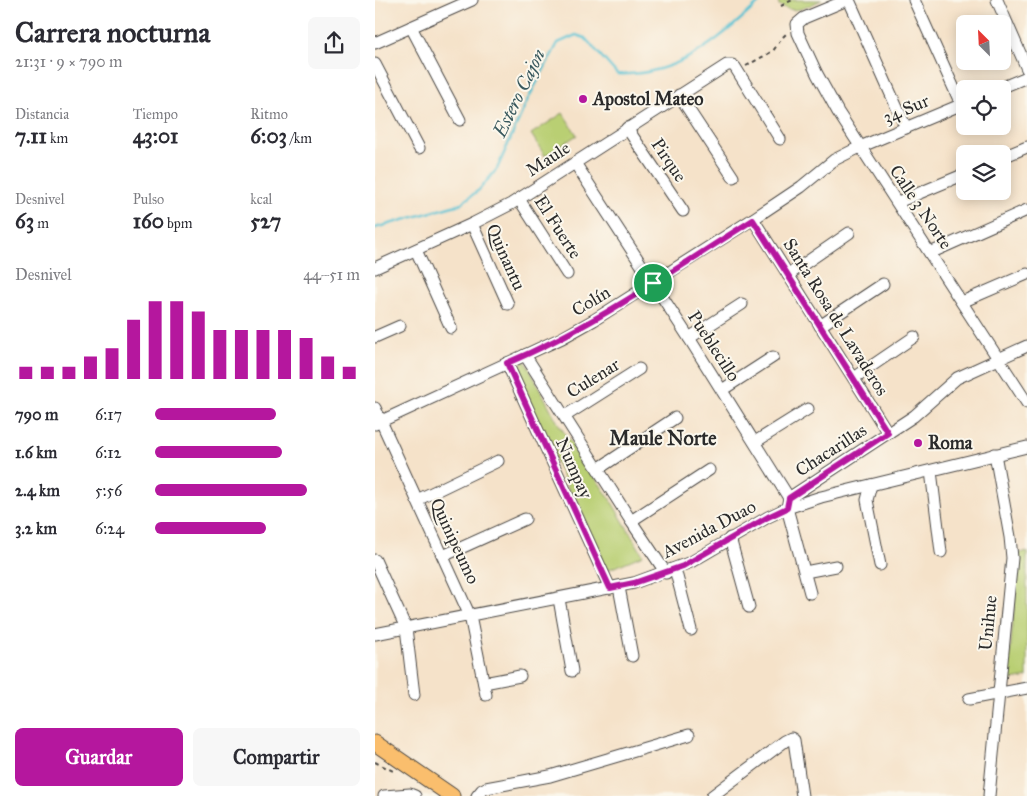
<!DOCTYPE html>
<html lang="es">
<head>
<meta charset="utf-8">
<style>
	:root { --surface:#fff; --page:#f7f7f7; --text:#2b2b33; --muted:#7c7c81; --accent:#b5179e }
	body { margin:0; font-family:"IM FELL Great Primer",serif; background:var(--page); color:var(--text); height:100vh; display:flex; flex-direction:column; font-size:19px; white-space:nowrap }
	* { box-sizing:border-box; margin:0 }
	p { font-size:16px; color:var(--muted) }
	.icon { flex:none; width:28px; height:28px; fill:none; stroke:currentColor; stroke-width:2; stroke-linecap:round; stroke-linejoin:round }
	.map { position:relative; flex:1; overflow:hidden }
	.drawer { display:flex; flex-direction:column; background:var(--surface); width:375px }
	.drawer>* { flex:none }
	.needle { width:32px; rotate:336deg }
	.controls { position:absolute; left:581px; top:15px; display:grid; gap:10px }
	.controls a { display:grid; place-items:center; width:55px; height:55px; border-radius:8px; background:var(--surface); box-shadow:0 2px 12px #0003; font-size:25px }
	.pin { position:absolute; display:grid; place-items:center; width:42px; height:42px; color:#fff; margin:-21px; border:2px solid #fff; border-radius:50%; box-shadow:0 1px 5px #0007 }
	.round { display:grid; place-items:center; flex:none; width:52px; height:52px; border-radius:8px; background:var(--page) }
	.overview { display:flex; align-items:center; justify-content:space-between; height:85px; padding:0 15px }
	h1 { font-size:28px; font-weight:700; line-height:38px }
	.figures { display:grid; grid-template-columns:repeat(3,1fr); gap:8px; height:85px; padding:5px 15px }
	.figures div { display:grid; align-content:center }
	.figures b { font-size:21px; font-weight:700 }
	.figures small { font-size:14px; font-weight:400 }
	.figures p { font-size:14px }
	.chart { height:140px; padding:10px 15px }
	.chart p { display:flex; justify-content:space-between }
	.chart svg { width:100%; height:90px; margin-top:5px; stroke:var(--accent); stroke-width:6 }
	.action { display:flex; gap:10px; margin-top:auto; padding:10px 15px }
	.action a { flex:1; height:58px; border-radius:8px; background:var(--accent); color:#fff; font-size:20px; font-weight:700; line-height:58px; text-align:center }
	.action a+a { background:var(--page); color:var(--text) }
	ul { padding:0 15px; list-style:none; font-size:16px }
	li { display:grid; grid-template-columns:80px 60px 1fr; align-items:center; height:38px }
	li i { height:12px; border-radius:6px; background:var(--accent) }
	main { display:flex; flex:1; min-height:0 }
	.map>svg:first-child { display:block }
</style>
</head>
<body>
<main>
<section class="drawer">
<div class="overview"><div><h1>Carrera nocturna</h1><p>21:31 · 9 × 790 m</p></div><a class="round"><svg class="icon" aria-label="share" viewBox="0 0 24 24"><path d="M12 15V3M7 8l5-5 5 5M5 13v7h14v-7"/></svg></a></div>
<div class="figures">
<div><p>Distancia</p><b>7.11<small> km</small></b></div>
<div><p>Tiempo</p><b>43:01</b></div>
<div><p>Ritmo</p><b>6:03<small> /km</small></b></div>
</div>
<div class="figures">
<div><p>Desnivel</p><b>63<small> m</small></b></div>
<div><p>Pulso</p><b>160<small> bpm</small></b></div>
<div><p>kcal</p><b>527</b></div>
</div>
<div class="chart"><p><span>Desnivel</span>44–51 m</p>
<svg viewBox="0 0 160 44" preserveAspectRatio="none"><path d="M5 44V38M15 44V38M25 44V38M35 44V33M45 44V29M55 44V15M65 44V6M75 44V6M85 44V11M95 44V20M105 44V20M115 44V20M125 44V20M135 44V24M145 44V33M155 44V38"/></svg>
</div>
<ul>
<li><b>790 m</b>6:17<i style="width:59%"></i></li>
<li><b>1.6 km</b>6:12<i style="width:62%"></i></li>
<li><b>2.4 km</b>5:56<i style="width:74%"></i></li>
<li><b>3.2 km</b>6:24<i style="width:54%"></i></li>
</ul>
<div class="action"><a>Guardar</a><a>Compartir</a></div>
</section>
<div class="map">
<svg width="652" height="796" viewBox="0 0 652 796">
	<rect width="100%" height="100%" fill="#fbf7ec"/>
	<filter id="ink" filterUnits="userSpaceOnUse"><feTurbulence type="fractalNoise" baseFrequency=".02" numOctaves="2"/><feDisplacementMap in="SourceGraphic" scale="10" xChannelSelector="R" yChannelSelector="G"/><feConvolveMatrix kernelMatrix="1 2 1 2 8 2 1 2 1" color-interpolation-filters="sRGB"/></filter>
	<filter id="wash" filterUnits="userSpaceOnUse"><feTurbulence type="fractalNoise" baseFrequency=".0096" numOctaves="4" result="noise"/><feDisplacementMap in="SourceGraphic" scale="20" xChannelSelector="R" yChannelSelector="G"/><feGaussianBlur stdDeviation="1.12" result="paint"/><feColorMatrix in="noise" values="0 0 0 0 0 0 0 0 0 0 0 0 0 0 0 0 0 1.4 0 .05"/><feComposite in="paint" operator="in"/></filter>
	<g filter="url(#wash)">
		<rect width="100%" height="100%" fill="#f5e2c9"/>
		<!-- green -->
		<g fill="#b9cf73" stroke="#727d4f">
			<path d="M 403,0 L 447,0 C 430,7 421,15 404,5 Z"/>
			<path d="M 188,113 L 202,135 L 170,156 L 156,134 Z"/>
			<path d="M 150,361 L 184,425 L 235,499 L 268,555 L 230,571 L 138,366 Z"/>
			<path d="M 652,551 L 652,677 L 633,681 L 643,554 Z"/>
		</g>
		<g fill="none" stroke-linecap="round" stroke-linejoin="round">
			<!-- stream -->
			<path stroke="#57c1d2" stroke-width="2.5" d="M 0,228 L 85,204 L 104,190 L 122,169 L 152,101 L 183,43 L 201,35 L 210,38 L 242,74 C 304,77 345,38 387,0"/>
		</g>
	</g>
	<g filter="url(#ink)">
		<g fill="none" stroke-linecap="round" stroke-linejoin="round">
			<!-- minor casing -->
			<g stroke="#494643" stroke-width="13">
				<g id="minor">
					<path d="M 472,0 L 429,18 L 422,24 L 423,33 L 442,74 L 463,112 L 652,403"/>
					<path d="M 474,0 L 531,128"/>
					<path d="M 539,0 L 586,104"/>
					<path d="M 622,0 L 652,69"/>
					<path d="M 36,27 L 85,120"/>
					<path d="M 0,43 L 97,0"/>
					<path d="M 0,64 L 44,148"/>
					<path d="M 623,89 L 652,77"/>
					<path d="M 304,95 L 358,177"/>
					<path d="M 252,128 L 308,211"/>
					<path d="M 628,157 L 652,147"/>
					<path d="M 200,163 L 314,338 L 414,498"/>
					<path d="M 144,199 L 192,274"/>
					<path d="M 523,202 L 590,174"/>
					<path d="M 378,219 L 513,433"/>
					<path d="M 97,224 L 133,304"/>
					<path d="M 41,250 L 76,328"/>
					<path d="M 555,253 L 652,210"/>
					<path d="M 0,268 L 97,224 L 136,204 L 352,65 L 357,65 L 360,67 L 405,139"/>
					<path d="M 413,275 L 474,233"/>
					<path d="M 587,302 L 652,274"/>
					<path d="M 445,326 L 508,284"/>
					<path d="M 0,337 L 25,326"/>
					<path d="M 314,338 L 367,304"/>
					<path d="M 150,355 L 256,521 L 291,573"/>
					<path d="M 132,363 L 235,588"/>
					<path d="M 479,378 L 539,337"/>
					<path d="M 347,390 L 398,357"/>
					<path d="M 0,408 L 95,616 L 111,695"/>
					<path d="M 190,416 L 264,369"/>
					<path d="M 0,424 L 187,338 L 219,320 L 378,219 L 426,187 L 459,160 L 485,147 L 590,103"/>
					<path d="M 380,442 L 433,409"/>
					<path d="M 223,469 L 300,418"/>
					<path d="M 556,471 L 566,552"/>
					<path d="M 496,485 L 492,500 L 505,565"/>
					<path d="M 42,500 L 123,461"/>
					<path d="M 256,521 L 334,470"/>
					<path d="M 355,538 L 374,607"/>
					<path d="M 68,556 L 150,519"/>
					<path d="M 0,560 L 31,628 L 39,695"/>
					<path d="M 300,569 L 316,630"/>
					<path d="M 430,572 L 461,566"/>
					<path d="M 244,587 L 257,656"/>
					<path d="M 435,593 L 412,508 L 414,498 L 539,416 L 582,378 L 652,346"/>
					<path d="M 184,599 L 197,671"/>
					<path d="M 0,634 L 259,583 L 316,562 L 393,517 L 412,508 L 446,497 L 652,447"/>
					<path d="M 109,683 L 145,676"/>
					<path d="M 594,699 L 652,688"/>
					<path d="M 9,796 L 35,794 L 40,796"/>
					<path d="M 102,796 L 107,790 L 111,788 L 175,776 L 314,735"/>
					<path d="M 337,796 L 410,741 L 416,738 L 419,740 L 427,796"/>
					<path d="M 614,796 L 637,558 L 635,537 L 620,454"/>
				</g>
			</g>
			<!-- major casing -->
			<g stroke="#494643" stroke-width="17">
				<path id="major" d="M 0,743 L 77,796"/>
			</g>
			<!-- path -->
			<g stroke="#494643" stroke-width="2" stroke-dasharray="4 4" stroke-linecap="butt">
				<path d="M 406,6 L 417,0"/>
				<path d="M 371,66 L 398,51 L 407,38 L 413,32"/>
				<path d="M 0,762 L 18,771"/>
			</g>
			<!-- minor -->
			<use href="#minor" stroke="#fff" stroke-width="11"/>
			<!-- major -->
			<use href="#major" stroke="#fabe6d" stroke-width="15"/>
		</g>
	</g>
	<g fill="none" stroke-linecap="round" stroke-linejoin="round" filter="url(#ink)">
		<!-- route casing -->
		<g stroke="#fff" stroke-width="10">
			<path id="route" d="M 378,220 L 513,433 L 414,498 L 412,508 L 393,517 L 308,566 L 259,583 L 235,588 L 132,363 C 220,326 298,270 378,220 Z"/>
		</g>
		<!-- route -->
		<use href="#route" stroke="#b5179e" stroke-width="6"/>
	</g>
	<!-- markers -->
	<g fill="#b5179e" stroke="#fbf7ec" stroke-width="2">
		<circle cx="208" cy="99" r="5"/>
		<circle cx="543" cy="443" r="5"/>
	</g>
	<g text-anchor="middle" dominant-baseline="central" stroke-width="4" stroke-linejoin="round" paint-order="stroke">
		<!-- poi labels -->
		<g font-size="18" font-weight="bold" fill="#2b2b2b" stroke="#fbf7ec" text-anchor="start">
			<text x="218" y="99">Apostol Mateo</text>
			<text x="553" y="443">Roma</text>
		</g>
		<!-- street labels -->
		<g font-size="18" fill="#2b2b2b" stroke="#fbf7ec">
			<text transform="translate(531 109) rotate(-23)">34 Sur</text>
			<text transform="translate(173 159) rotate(-33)">Maule</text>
			<text transform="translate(294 160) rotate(56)">Pirque</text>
			<text transform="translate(546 207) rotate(56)">Calle 3 Norte</text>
			<text transform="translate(183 227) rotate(57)">El Fuerte</text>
			<text transform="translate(131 257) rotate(66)">Quinantu</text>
			<text transform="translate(216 301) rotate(-31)">Colín</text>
			<text transform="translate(461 317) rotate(58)">Santa Rosa de Lavaderos</text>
			<text transform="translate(339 346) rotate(57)">Pueblecillo</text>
			<text transform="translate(218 378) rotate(-32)">Culenar</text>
			<text transform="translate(456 450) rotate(-33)">Chacarillas</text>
			<text transform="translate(199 468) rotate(66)">Numpay</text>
			<text transform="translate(334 529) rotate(-28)">Avenida Duao</text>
			<text transform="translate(80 541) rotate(65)">Quinipeumo</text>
			<text transform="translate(613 623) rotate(-84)">Unihue</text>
		</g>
		<!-- water labels -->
		<g font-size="19" font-style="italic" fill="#38585d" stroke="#fbf7ec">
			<text transform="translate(144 93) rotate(-64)">Estero Cajon</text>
		</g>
		<!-- quarter labels -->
		<g font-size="20" font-weight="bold" fill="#2b2b2b" stroke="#fbf7ec">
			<text x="288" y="438">Maule Norte</text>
		</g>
	</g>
</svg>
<div class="controls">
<a><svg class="needle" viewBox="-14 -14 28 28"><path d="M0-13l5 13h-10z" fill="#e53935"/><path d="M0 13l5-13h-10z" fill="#7c7c81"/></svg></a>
<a><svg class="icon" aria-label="locate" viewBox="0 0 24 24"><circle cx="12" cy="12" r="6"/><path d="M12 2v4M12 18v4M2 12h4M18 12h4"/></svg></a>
<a><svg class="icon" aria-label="layers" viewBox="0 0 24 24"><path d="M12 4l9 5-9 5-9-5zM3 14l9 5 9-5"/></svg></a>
</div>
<div class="pin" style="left:278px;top:283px;background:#1e9e55"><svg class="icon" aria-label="arrive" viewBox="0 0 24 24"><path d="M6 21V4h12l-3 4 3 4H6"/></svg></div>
</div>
</main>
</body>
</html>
